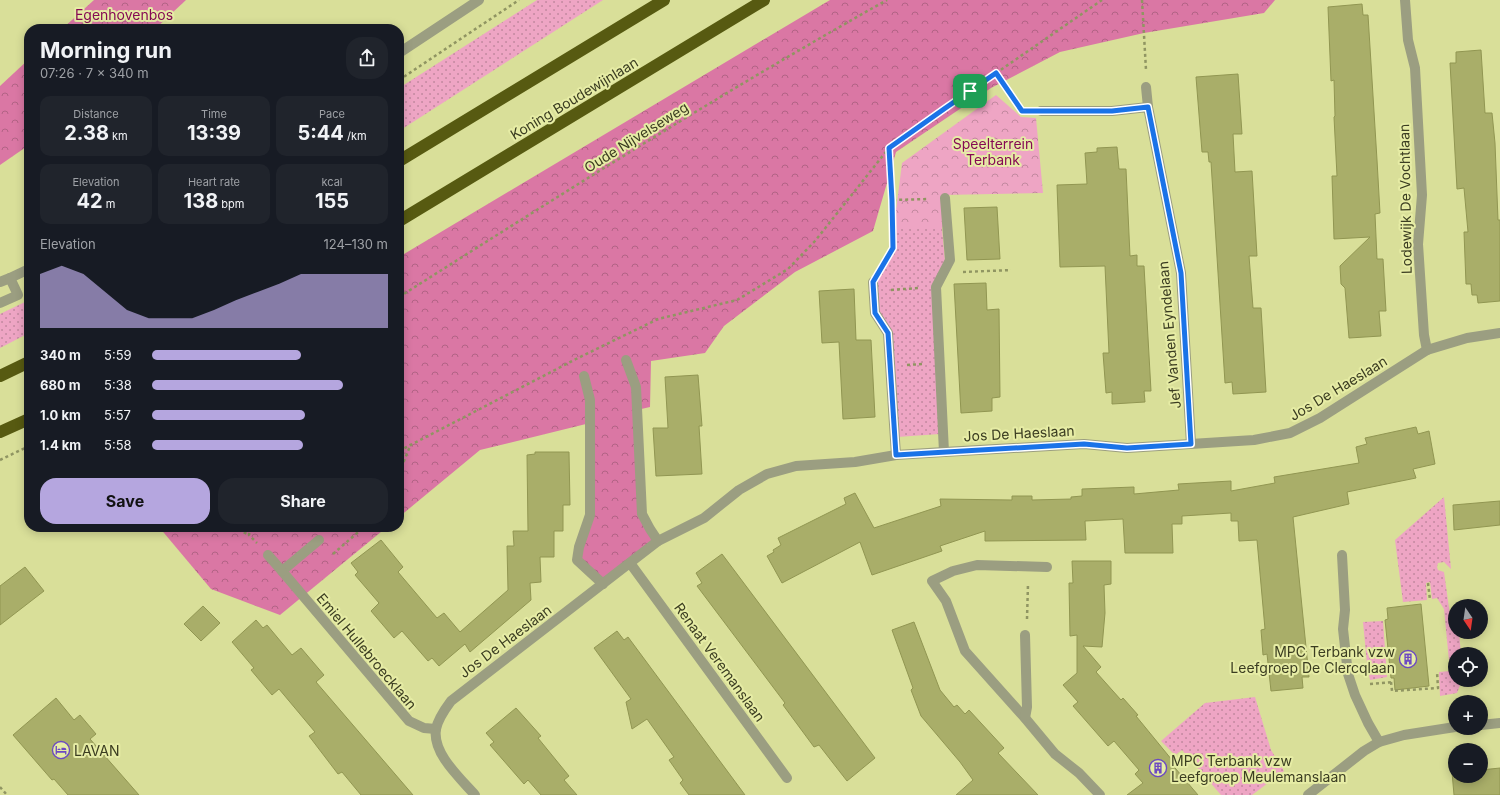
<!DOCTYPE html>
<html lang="en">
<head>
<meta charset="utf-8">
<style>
	:root { --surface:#171b24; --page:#20242c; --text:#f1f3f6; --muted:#9ea1a6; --accent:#b5a6df }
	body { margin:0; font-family:Inter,sans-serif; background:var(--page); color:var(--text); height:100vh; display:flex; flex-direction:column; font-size:15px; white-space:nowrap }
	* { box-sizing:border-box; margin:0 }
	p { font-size:13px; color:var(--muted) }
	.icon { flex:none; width:22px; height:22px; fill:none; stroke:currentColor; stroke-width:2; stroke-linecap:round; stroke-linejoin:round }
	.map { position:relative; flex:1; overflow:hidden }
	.side { position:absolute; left:24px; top:24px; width:380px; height:508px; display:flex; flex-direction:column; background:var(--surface); border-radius:16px; box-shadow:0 2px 10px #0003 }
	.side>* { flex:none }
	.needle { width:26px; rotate:167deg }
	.fabs { position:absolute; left:1448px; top:599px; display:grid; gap:8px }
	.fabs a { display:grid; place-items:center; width:40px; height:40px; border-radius:50%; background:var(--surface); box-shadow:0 2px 10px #0003; font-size:20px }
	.pin { position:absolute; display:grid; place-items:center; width:34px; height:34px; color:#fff; margin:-17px; border-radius:8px; box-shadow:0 2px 6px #0006 }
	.round { display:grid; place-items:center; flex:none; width:42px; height:42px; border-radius:16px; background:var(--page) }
	.overview { display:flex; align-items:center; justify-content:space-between; height:68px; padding:0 16px }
	h1 { font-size:22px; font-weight:700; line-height:30px }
	.stats { display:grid; grid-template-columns:repeat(3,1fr); gap:6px; height:68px; padding:4px 16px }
	.stats div { display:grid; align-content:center; border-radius:10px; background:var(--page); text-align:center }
	.stats b { font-size:20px; font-weight:700 }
	.stats small { font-size:11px; font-weight:400 }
	.stats p { font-size:11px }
	.chart { height:112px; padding:8px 16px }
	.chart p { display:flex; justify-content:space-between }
	.chart svg { width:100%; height:72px; margin-top:4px; fill:var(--accent); opacity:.7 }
	.cta { display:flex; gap:8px; margin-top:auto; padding:8px 16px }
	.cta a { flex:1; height:46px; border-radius:16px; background:var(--accent); color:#111; font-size:16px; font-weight:700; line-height:46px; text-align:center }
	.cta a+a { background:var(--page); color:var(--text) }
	ul { padding:0 16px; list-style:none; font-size:13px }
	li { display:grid; grid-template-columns:64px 48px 1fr; align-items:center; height:30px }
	li i { height:10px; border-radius:5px; background:var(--accent) }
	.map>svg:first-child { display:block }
</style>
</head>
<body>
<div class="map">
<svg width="1500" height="795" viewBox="0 0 1500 795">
	<defs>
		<pattern id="grass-dots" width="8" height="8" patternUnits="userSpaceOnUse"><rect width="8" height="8" fill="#eea5c4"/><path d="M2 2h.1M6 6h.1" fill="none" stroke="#c2889f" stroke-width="1.8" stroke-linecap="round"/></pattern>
		<pattern id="forest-crowns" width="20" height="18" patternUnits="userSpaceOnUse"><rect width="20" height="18" fill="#da77a4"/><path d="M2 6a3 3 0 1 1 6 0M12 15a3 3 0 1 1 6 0" fill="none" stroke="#b26385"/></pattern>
		<pattern id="park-crowns" width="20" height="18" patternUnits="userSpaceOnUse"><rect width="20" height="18" fill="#eea5c4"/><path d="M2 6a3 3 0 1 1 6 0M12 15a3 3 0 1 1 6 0" fill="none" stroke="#c2889f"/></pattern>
	</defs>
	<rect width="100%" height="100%" fill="#d9df99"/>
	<!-- grass -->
	<g fill="url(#grass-dots)">
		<path d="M 537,0 L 603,0 L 399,131 L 399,88 Z"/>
		<path d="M 940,207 L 945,261 L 933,287 L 940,434 L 897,437 L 889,329 L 877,311 L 876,282 L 894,252 L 893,208 Z"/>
		<path d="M 29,300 L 29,333 L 0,348 L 0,314 Z"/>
		<path d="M 1444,497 L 1451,569 L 1444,562 L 1438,563 L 1437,567 L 1438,570 L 1444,572 L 1450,615 L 1455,614 L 1455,632 L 1459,632 L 1461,654 L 1455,654 L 1455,680 L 1462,680 L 1457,693 L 1440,696 L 1439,672 L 1450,671 L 1444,609 L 1437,598 L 1432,599 L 1430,582 L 1426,583 L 1427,600 L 1403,602 L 1395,540 Z"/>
		<path d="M 1383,621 L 1387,677 L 1370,680 L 1367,664 L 1363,622 Z"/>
		<path d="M 1255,697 L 1271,750 L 1284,771 L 1252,795 L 1221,795 L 1182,750 L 1175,755 L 1161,741 L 1205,703 Z"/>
	</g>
	<!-- forest -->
	<g fill="url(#forest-crowns)">
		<path d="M 94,0 L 186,0 L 155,29 L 62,29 Z"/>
		<path d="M 830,0 L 1275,0 L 1264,13 L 1144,33 L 1060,52 L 991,88 L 896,152 L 873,231 L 795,272 L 724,326 L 705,353 L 651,361 L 650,407 L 637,410 L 642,514 L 658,541 L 603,584 L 577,560 L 590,515 L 590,423 L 480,450 L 399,517 L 399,257 Z"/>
		<path d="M 29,59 L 29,145 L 0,165 L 0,86 Z"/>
		<path d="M 159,527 L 387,527 L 280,615 L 211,589 Z"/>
	</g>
	<!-- park -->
	<path fill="url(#park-crowns)" d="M 996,95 L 1021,117 L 1036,118 L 1043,193 L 944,195 L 944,227 L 894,227 L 902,163 Z"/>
	<!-- building -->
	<g fill="#a9ae69" stroke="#919652">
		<path d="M 1362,4 L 1363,15 L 1368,15 L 1377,160 L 1380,213 L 1375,214 L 1377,259 L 1383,259 L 1386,311 L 1379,311 L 1381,336 L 1349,338 L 1345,288 L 1341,284 L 1340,266 L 1370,237 L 1334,239 L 1332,176 L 1337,176 L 1334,117 L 1335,116 L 1334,80 L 1331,81 L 1328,7 Z"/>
		<path d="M 1481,50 L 1485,113 L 1492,113 L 1495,143 L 1498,220 L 1500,220 L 1500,301 L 1478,303 L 1477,295 L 1472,295 L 1471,284 L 1466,284 L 1464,232 L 1468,232 L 1464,188 L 1457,189 L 1450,63 L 1456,63 L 1456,52 Z"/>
		<path d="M 1238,74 L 1242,134 L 1233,134 L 1235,172 L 1252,171 L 1257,256 L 1249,256 L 1253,308 L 1261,308 L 1266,392 L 1233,394 L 1232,382 L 1225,383 L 1211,162 L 1209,162 L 1208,152 L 1202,152 L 1196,77 Z"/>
		<path d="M 1117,147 L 1119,169 L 1126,169 L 1130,256 L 1137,255 L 1137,266 L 1144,266 L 1151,391 L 1144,391 L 1145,402 L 1112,404 L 1112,392 L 1106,393 L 1103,353 L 1109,353 L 1105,266 L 1060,267 L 1057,185 L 1087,184 L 1085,153 L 1097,152 L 1097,148 Z"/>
		<path d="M 997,207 L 1000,259 L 967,260 L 964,208 Z"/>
		<path d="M 986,283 L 987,310 L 999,309 L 1000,397 L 992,398 L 992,411 L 961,413 L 954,284 Z"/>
		<path d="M 854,289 L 856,340 L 871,340 L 875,417 L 843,419 L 839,342 L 822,343 L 819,291 Z"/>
		<path d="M 698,375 L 702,426 L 699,426 L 702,474 L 656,476 L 653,428 L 668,428 L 665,377 Z"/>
		<path d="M 1416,427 L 1418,434 L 1429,431 L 1435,464 L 1413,469 L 1416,478 L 1347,492 L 1349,504 L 1293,517 L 1309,677 L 1302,677 L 1303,688 L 1271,691 L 1267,654 L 1263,655 L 1261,630 L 1265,629 L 1257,540 L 1239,541 L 1238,521 L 1231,521 L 1231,513 L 1182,516 L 1182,524 L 1172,524 L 1173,553 L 1125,553 L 1123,519 L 1085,521 L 1086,540 L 985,541 L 985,531 L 940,546 L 942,551 L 872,575 L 860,542 L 782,583 L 767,556 L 774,552 L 773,550 L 781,545 L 778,538 L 846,504 L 844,498 L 855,493 L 874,528 L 941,506 L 940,499 L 1012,500 L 1012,496 L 1032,496 L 1032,500 L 1071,499 L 1071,497 L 1082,496 L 1082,489 L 1134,487 L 1134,494 L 1179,490 L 1178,484 L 1231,481 L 1231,491 L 1275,483 L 1274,477 L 1359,463 L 1356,447 L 1367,444 L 1365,438 Z"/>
		<path d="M 535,452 L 569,452 L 570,505 L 563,505 L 563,531 L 554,531 L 554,557 L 540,557 L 541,582 L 530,583 L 531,600 L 470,652 L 465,644 L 439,666 L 432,658 L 428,661 L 402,631 L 394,638 L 371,611 L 379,603 L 355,575 L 358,572 L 351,563 L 381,540 L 403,567 L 398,572 L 437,618 L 444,613 L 460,632 L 508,590 L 507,546 L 514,546 L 513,531 L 528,531 L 527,455 L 535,454 Z"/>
		<path d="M 1500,501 L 1500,525 L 1454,530 L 1453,505 Z"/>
		<path d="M 722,554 L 875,758 L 847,781 L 819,745 L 814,747 L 783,705 L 785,703 L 697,586 L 702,583 L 696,573 Z"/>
		<path d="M 1072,561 L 1111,561 L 1111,584 L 1104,585 L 1105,613 L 1102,647 L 1083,646 L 1101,667 L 1096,672 L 1121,700 L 1123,698 L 1138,715 L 1136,716 L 1172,760 L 1170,762 L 1198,795 L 1127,795 L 1143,783 L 1135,774 L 1139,770 L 1114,741 L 1108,746 L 1073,706 L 1078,702 L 1063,685 L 1077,673 L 1077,635 L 1070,636 L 1069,583 L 1073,583 Z"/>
		<path d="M 25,567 L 44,591 L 0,625 L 0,586 Z"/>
		<path d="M 1421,604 L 1429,686 L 1395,690 L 1394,678 L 1391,678 L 1385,620 L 1388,619 L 1387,608 Z"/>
		<path d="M 203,606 L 220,623 L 201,641 L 184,624 Z"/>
		<path d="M 256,620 L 263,628 L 267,625 L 292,655 L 301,648 L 324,675 L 316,682 L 413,795 L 361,795 L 342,772 L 338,774 L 309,736 L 315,732 L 279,689 L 272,695 L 251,670 L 254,668 L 232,642 Z"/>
		<path d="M 914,622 L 940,690 L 954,707 L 957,705 L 965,714 L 969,710 L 1004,748 L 998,753 L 1038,795 L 956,795 L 973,780 L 960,762 L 921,716 L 911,690 L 913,688 L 892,630 Z"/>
		<path d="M 617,631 L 624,640 L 628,637 L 745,795 L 689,795 L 680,783 L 683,780 L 669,760 L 674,757 L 647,719 L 632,729 L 626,702 L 631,699 L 594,648 Z"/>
		<path d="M 56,698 L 74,720 L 80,715 L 96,734 L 90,739 L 139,795 L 68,795 L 54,779 L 52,780 L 13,735 Z"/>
		<path d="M 516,708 L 541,736 L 538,738 L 569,776 L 564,780 L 577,795 L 541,795 L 528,780 L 524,784 L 490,745 L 494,742 L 486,733 Z"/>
		<path d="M 1500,768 L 1500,795 L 1454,795 L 1452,772 L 1455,771 L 1455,776 L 1481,776 L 1481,770 Z"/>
	</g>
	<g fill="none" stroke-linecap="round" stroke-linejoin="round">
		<!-- path -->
		<g stroke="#909562" stroke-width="2.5" stroke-dasharray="3 3" stroke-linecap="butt">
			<path d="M 1142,0 L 1146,70"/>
			<path d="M 997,73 L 1022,111 L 1025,111"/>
			<path d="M 399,80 L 519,0"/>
			<path d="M 889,149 L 892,200"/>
			<path d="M 882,268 L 893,248 L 892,200 L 928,199"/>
			<path d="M 963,272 L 1011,270"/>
			<path d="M 891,290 L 918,288"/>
			<path d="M 399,297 C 560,195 721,93 887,0"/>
			<path d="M 907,365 L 922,364"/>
			<path d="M 399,451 L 576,359 L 658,319 L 737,300 L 788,269 L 815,241 L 889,148 L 944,109 L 1102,0"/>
			<path d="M 0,460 L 29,446"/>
			<path d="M 399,473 L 411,444"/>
			<path d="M 233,527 L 249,535"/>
			<path d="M 250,527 L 249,535 L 257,543"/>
			<path d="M 333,554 L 364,527"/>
			<path d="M 1428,583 L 1430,600"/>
			<path d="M 1027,619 L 1028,584"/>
			<path d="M 1391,682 L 1392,691 L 1438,688 L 1437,672"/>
			<path d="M 1370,684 L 1394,682"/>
			<path d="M 0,787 L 7,795"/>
		</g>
		<!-- lane -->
		<path stroke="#9b9e81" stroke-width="10" d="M 0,282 L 10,278"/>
		<!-- street -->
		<g stroke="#9b9e81" stroke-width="10">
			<path d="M 1405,0 L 1408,40 L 1415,68 L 1422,195 L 1418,244 L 1424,335 L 1427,350"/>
			<path d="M 399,53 L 479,0"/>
			<path d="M 1146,87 L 1148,107"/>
			<path d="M 1041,111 L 1112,111 L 1148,107 L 1181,273 L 1191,444"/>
			<path d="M 873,282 L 875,313 L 888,333 L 896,455"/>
			<path d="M 0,303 L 18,295 L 10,278 L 29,269"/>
			<path d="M 626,360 L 636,387 L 642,514 L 650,529 L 658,541"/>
			<path d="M 584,376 L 590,400 L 590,515 L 579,547 L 577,560 L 603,584"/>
			<path d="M 944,452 L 936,287 L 950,260 L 945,198"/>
			<path d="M 319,540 L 282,571 L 409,721 L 424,728 L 436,729"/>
			<path d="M 268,555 L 282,571"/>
			<path d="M 1342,555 L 1345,610 L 1343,629 L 1348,674 L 1355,695 L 1368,723 L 1379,742"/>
			<path d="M 630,563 L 787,778"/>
			<path d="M 1047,567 L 977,565 L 953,571 L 932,581 L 946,601 L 965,651 L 1025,718 L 1055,754 L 1079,773 L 1100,795"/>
			<path d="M 1025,635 L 1027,707 L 1025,718"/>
			<path d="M 1481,725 L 1500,723"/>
			<path d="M 475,795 C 460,778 432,753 436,729 C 438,719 445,709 451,701 L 658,541 L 704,518 L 739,490 L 767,474 L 796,466 L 855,462 L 896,455 L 944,452 L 1084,444 L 1127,448 L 1254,440 L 1290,433 L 1320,418 L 1427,350 L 1467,338 L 1500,333"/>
			<path d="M 1308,795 L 1364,751 L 1379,742 L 1404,735 L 1455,727"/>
		</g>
		<!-- highway -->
		<g stroke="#575a11" stroke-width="12">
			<path d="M 399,161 L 664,0"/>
			<path d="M 399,221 L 764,0"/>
			<path d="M 0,376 L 29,362"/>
			<path d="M 0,432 L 29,419"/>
		</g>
	</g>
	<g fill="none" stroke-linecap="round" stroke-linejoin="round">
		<!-- route casing -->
		<g stroke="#fff" stroke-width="8">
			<path id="route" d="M 996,73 L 1022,111 L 1112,111 L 1148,107 L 1181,273 L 1191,444 L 1127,448 L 1084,444 L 896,455 L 888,333 L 875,313 L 873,282 L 893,248 L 892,200 L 889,148 L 944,109 Z"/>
		</g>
		<!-- route -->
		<use href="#route" stroke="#1a73e8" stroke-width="5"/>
	</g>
	<!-- icons -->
	<defs>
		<g id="building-ring" transform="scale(0.9)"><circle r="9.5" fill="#e6eca5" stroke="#6c49c2" stroke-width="1.5"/><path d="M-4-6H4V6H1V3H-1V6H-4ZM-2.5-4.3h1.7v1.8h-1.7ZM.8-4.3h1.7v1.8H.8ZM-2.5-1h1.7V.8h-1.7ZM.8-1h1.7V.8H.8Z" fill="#6c49c2"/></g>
		<g id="hotel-ring" transform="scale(0.9)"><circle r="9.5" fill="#e6eca5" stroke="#6c49c2" stroke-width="1.5"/><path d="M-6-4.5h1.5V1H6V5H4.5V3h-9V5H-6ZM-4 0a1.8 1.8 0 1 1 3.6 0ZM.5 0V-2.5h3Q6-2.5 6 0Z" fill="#6c49c2"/></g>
	</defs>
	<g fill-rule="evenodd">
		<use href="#building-ring" x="1408" y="659"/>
		<use href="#hotel-ring" x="61" y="750"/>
		<use href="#building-ring" x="1158" y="768"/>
	</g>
	<g text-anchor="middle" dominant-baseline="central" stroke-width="4" stroke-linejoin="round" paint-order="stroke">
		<!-- park labels -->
		<g font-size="14" fill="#860a54" stroke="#e6eca5">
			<text x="124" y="14">Egenhovenbos</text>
			<text x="993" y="143">Speelterrein<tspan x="993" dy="16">Terbank</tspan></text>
		</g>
		<!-- street labels -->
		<g font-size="14" fill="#3b3d21" stroke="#e6eca5">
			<text transform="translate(574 98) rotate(-31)">Koning Boudewijnlaan</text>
			<text transform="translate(636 137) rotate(-32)">Oude Nijvelseweg</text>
			<text transform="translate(1405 199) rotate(-91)">Lodewijk De Vochtlaan</text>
			<text transform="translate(1169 335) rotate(-95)">Jef Vanden Eyndelaan</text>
			<text transform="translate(1338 388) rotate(-31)">Jos De Haeslaan</text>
			<text transform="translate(1019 433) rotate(-3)">Jos De Haeslaan</text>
			<text transform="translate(505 641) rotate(-37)">Jos De Haeslaan</text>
			<text transform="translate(367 651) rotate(50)">Emiel Hullebroecklaan</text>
			<text transform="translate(720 662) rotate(54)">Renaat Veremanslaan</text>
		</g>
		<!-- poi labels -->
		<g font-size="14" fill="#3b3d21" stroke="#e6eca5" text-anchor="start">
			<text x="1395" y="651" text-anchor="end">MPC Terbank vzw<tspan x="1395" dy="16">Leefgroep De Clercqlaan</tspan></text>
			<text x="74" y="750">LAVAN</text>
			<text x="1171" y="760">MPC Terbank vzw<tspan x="1171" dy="16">Leefgroep Meulemanslaan</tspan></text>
		</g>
	</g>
</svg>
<div class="fabs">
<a><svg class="needle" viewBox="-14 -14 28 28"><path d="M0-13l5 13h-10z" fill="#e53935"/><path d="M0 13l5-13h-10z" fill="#9ea1a6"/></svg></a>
<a><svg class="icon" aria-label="locate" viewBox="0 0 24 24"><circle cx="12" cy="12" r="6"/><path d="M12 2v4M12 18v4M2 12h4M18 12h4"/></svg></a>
<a>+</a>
<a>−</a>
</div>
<div class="pin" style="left:970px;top:91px;background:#1e9e55"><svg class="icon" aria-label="arrive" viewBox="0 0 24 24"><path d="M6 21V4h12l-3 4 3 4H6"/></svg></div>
<section class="side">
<div class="overview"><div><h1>Morning run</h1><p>07:26 · 7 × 340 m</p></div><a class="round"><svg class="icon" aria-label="share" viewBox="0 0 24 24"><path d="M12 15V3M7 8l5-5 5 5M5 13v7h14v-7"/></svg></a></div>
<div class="stats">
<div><p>Distance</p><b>2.38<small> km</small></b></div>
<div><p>Time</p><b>13:39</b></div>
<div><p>Pace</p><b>5:44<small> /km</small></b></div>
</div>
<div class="stats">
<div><p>Elevation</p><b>42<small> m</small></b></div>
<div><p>Heart rate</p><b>138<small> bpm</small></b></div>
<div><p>kcal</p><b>155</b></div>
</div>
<div class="chart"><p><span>Elevation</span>124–130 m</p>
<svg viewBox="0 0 160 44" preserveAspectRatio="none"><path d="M0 44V11L10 6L20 11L30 22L40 33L50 38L60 38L70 38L80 33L90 27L100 22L110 17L120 11L130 11L140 11L150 11L160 11V44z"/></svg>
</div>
<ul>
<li><b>340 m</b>5:59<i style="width:63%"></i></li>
<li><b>680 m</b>5:38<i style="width:81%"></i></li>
<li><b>1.0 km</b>5:57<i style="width:65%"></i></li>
<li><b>1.4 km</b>5:58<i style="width:64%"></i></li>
</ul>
<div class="cta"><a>Save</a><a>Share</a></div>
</section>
</div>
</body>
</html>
